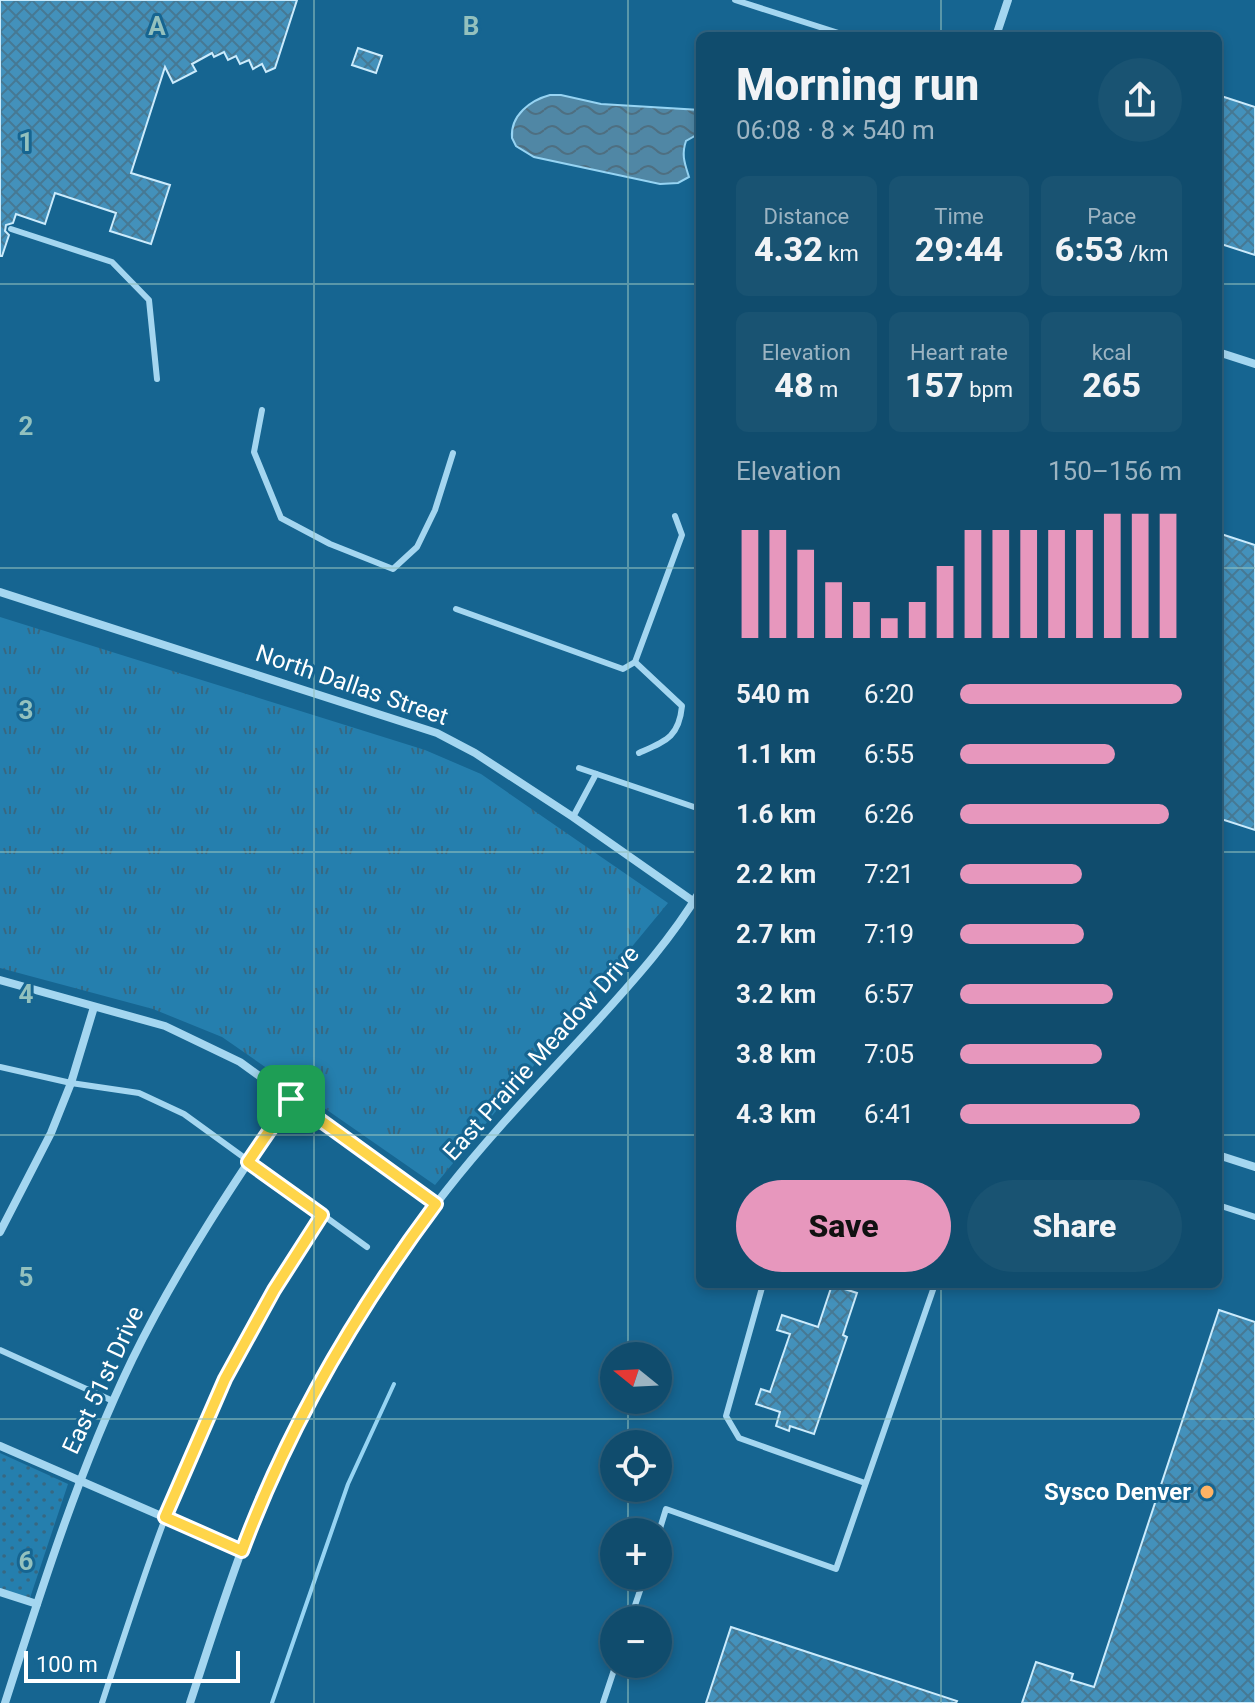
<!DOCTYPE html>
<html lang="en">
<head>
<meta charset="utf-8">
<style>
	:root { --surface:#104c6d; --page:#195372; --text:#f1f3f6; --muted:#9cb4c2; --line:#306380; --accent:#e797bd }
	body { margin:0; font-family:Roboto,sans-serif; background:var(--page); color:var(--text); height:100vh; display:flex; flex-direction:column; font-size:30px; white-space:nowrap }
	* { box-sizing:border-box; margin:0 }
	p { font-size:26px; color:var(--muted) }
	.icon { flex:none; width:44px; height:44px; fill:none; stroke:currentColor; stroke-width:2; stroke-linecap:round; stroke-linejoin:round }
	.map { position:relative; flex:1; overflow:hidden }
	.details { position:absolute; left:696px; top:32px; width:526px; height:1256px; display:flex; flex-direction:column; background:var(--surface); border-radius:12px; box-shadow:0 4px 12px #0003,0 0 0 2px var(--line) }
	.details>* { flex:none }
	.needle { width:52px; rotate:288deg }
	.tools { position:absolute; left:600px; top:1342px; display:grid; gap:16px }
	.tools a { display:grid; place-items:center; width:72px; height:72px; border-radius:50%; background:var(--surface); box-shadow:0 4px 12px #0003,0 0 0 2px var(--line); font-size:40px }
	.scale { position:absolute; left:24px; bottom:20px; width:216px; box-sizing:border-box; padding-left:8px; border:4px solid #fff; border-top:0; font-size:22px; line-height:28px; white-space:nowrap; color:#fff; -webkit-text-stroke:6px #166591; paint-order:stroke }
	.pin { position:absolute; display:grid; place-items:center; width:68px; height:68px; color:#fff; margin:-34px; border-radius:16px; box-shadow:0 4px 12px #0006 }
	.round { display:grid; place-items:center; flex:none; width:84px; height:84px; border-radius:42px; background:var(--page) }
	.head { display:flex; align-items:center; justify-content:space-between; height:136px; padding:0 40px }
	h1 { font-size:44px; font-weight:800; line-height:60px }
	.stats { display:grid; grid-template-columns:repeat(3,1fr); gap:12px; height:136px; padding:8px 40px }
	.stats div { display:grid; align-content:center; border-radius:12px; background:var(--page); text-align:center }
	.stats b { font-size:34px; font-weight:800 }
	.stats small { font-size:22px; font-weight:400 }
	.stats p { font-size:22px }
	.chart { height:224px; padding:16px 40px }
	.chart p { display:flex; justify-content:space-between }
	.chart svg { width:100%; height:144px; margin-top:8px; stroke:var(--accent); stroke-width:6 }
	.primary-button { display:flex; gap:16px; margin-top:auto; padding:16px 40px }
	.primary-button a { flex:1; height:92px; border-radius:48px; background:var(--accent); color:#111; font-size:32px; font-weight:800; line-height:92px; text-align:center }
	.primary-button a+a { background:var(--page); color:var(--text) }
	ul { padding:0 40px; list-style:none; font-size:26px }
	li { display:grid; grid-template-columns:128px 96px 1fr; align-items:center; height:60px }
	li i { height:20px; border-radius:10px; background:var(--accent) }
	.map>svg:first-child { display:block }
</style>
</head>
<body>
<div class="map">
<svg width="1255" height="1703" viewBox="0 0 1255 1703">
	<defs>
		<pattern id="grass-tufts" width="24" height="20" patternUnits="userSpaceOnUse" patternTransform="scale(2)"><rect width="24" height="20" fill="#257fae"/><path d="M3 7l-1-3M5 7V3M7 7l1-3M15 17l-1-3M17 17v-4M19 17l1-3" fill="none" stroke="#376882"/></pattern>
		<pattern id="park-dots" width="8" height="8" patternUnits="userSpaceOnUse" patternTransform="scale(2)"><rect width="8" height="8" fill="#257fae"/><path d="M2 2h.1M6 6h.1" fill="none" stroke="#376882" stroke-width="1.8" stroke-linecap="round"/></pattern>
		<pattern id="water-waves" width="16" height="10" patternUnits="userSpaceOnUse" patternTransform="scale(2)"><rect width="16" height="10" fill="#5087a5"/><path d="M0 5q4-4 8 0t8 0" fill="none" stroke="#4e6f81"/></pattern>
		<pattern id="building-cross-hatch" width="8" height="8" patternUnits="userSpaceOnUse" patternTransform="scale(2)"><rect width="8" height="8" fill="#4391bb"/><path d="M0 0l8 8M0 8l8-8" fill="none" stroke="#467994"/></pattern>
	</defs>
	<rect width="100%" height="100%" fill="#166591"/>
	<!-- grass -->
	<path fill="url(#grass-tufts)" d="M 0,617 L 425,750 L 481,774 L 668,903 L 435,1185 L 222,1037 L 153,1009 L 0,968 Z"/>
	<!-- park -->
	<path fill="url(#park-dots)" d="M 0,1453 L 68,1484 L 29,1601 L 0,1591 Z"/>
	<!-- water -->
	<path fill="url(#water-waves)" stroke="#96d4f3" stroke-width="2" d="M 550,95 L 561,95 L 601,104 L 700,110 L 700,133 L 686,141 C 681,155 685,164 689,177 L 678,183 L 660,184 L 534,157 L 516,146 L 512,138 C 510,115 531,100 550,95 Z"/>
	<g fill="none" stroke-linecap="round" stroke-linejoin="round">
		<!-- stream -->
		<path stroke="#96d4f3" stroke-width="4" d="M 272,1703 L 348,1484 L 394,1384"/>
	</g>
	<!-- building -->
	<g fill="url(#building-cross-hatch)" stroke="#cbebfc" stroke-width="2">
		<path d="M 0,0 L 297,0 L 275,68 L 266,72 L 262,64 L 253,69 L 249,60 L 240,64 L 236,56 L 228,60 L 224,52 L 214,57 L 212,53 L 192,64 L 196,71 L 173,83 L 165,67 L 131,173 L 170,185 L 151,244 L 110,231 L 116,213 L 55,193 L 45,224 L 16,214 L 13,223 L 6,225 L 5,231 L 9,235 L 2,256 L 0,256 Z"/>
		<path d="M 358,48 L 382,56 L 376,73 L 352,65 Z"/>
		<path d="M 1218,95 L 1255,107 L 1255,255 L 1218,243 Z"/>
		<path d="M 1218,533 L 1255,545 L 1255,830 L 1218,818 Z"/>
		<path d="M 832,1285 L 857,1293 L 843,1335 L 847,1337 L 814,1434 L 790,1426 L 789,1431 L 776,1426 L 780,1412 L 756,1404 L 761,1389 L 770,1392 L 790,1334 L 777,1330 L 782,1315 L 818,1327 Z"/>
		<path d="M 1219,1310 L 1255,1322 L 1255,1703 L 1022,1703 L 1036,1662 L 1073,1674 L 1071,1680 L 1094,1687 Z"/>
		<path d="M 731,1627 L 957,1701 L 956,1703 L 706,1703 Z"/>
	</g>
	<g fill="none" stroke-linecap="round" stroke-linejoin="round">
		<!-- service -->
		<g stroke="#a4d6f0" stroke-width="6">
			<path d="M 735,0 L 848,36"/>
			<path d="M 11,229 L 112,262 L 149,300 L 157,379"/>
			<path d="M 262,410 L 254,452 L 281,518 L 330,544 L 393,569 L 417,547 L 435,510 L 453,453"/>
			<path d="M 456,609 L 623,669 L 635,662 L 682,535 L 675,516"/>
			<path d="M 635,662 L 682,706 C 679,737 666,741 639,753"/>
			<path d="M 579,768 L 700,809"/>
			<path d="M 573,817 L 596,774"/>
			<path d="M 0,1067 L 71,1083 L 139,1093 L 184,1114 L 367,1247"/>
			<path d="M 1218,1205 L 1255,1217"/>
			<path d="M 763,1284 L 726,1416 L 739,1438 L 865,1483"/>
			<path d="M 921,1284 L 933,1288"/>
			<path d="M 0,1350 L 113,1401"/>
			<path d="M 658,1535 L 666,1509 L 836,1569 L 935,1284"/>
			<path d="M 630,1620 L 645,1576"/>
			<path d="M 102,1703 C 135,1602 167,1502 212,1406 C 243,1339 282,1277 322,1215"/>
			<path d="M 603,1703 L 616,1664"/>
		</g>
		<!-- minor -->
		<g stroke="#a4d6f0" stroke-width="8">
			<path d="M 996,36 L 1008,0"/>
			<path d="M 1218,352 L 1255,364"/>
			<path d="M 0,592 L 437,733 L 475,753 L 573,817 L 700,906"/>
			<path d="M 0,980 L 165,1026 L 240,1062 L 436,1204"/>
			<path d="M 1218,1155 L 1255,1167"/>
			<path d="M 0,1232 L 51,1133 L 71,1083 L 94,1007"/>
			<path d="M 0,1446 L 242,1551"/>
			<path d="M 0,1592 L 37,1604"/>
			<path d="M 5,1703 C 42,1587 79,1470 132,1360 C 177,1268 233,1184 291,1099"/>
			<path d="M 190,1703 C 209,1646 227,1587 249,1531 C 298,1409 364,1295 446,1191 C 493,1131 547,1076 599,1019 C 635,979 672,938 700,891"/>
		</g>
	</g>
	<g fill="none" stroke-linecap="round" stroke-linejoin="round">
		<!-- route casing -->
		<g stroke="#fff" stroke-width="16">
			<path id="route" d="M 291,1099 L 436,1204 C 356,1311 289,1425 242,1551 L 165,1517 L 225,1379 L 274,1290 L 322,1215 L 248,1162 Z"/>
		</g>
		<!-- route -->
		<use href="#route" stroke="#ffd54a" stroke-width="10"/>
	</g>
	<!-- grid -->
	<path fill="none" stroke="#93c1be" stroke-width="2" stroke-opacity="0.55" d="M 314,0 L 314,1703M 628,0 L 628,1356M 941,0 L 941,36M 0,284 L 700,284M 1218,284 L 1255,284M 0,568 L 700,568M 1218,568 L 1255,568M 0,852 L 700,852M 1218,852 L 1255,852M 0,1135 L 700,1135M 1218,1135 L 1255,1135M 941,1284 L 941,1703M 628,1400 L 628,1444M 0,1419 L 1255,1419M 628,1488 L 628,1532M 628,1576 L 628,1620M 628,1664 L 628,1703"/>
	<!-- markers -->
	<circle fill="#ffb364" stroke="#166591" stroke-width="3" cx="1207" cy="1492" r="8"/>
	<g text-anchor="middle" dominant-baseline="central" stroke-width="6" stroke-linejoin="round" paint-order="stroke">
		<!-- street labels -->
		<g font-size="24" fill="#fff" stroke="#166591">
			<text transform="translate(352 685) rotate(19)">North Dallas Street</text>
			<text transform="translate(541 1053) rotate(-48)">East Prairie Meadow Drive</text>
			<text transform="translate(103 1380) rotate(-65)">East 51st Drive</text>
		</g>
		<!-- poi labels -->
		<g font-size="24" font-weight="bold" fill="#fff" stroke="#166591" text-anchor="end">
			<text x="1191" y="1492">Sysco Denver</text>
		</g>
	</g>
	<g font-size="26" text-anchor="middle" font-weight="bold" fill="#93c1be" stroke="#166591" stroke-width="6" stroke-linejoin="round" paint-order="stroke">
		<text x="157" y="35">A</text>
		<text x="471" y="35">B</text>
		<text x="26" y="151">1</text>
		<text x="26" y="435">2</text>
		<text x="26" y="719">3</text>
		<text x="26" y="1003">4</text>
		<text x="26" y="1286">5</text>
		<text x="26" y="1570">6</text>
	</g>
</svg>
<div class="tools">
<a><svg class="needle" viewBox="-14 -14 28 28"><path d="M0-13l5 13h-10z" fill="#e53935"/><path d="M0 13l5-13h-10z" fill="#9cb4c2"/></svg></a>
<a><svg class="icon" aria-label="locate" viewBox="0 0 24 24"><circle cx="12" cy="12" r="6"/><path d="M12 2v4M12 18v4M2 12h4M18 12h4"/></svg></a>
<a>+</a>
<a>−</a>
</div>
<div class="scale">100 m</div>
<div class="pin" style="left:291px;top:1099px;background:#1e9e55"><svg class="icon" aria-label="arrive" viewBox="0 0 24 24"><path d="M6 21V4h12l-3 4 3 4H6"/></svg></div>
<section class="details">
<div class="head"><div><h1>Morning run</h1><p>06:08 · 8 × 540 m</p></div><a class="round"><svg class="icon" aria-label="share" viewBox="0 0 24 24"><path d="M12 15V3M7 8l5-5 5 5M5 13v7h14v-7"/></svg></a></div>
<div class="stats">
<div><p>Distance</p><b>4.32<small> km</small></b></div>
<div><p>Time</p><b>29:44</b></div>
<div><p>Pace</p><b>6:53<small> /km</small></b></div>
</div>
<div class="stats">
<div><p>Elevation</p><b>48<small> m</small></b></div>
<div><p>Heart rate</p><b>157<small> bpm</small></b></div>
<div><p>kcal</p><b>265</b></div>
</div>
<div class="chart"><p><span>Elevation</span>150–156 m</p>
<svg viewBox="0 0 160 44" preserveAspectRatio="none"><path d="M5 44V11M15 44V11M25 44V17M35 44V27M45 44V33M55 44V38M65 44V33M75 44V22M85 44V11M95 44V11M105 44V11M115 44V11M125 44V11M135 44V6M145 44V6M155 44V6"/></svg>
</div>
<ul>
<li><b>540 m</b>6:20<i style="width:100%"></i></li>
<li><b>1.1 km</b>6:55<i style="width:70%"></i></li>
<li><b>1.6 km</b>6:26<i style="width:94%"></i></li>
<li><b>2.2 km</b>7:21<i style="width:55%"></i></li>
<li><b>2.7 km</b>7:19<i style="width:56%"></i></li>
<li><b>3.2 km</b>6:57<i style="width:69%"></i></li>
<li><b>3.8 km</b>7:05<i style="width:64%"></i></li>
<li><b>4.3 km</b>6:41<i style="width:81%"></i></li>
</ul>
<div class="primary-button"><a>Save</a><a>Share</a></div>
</section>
</div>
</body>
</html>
